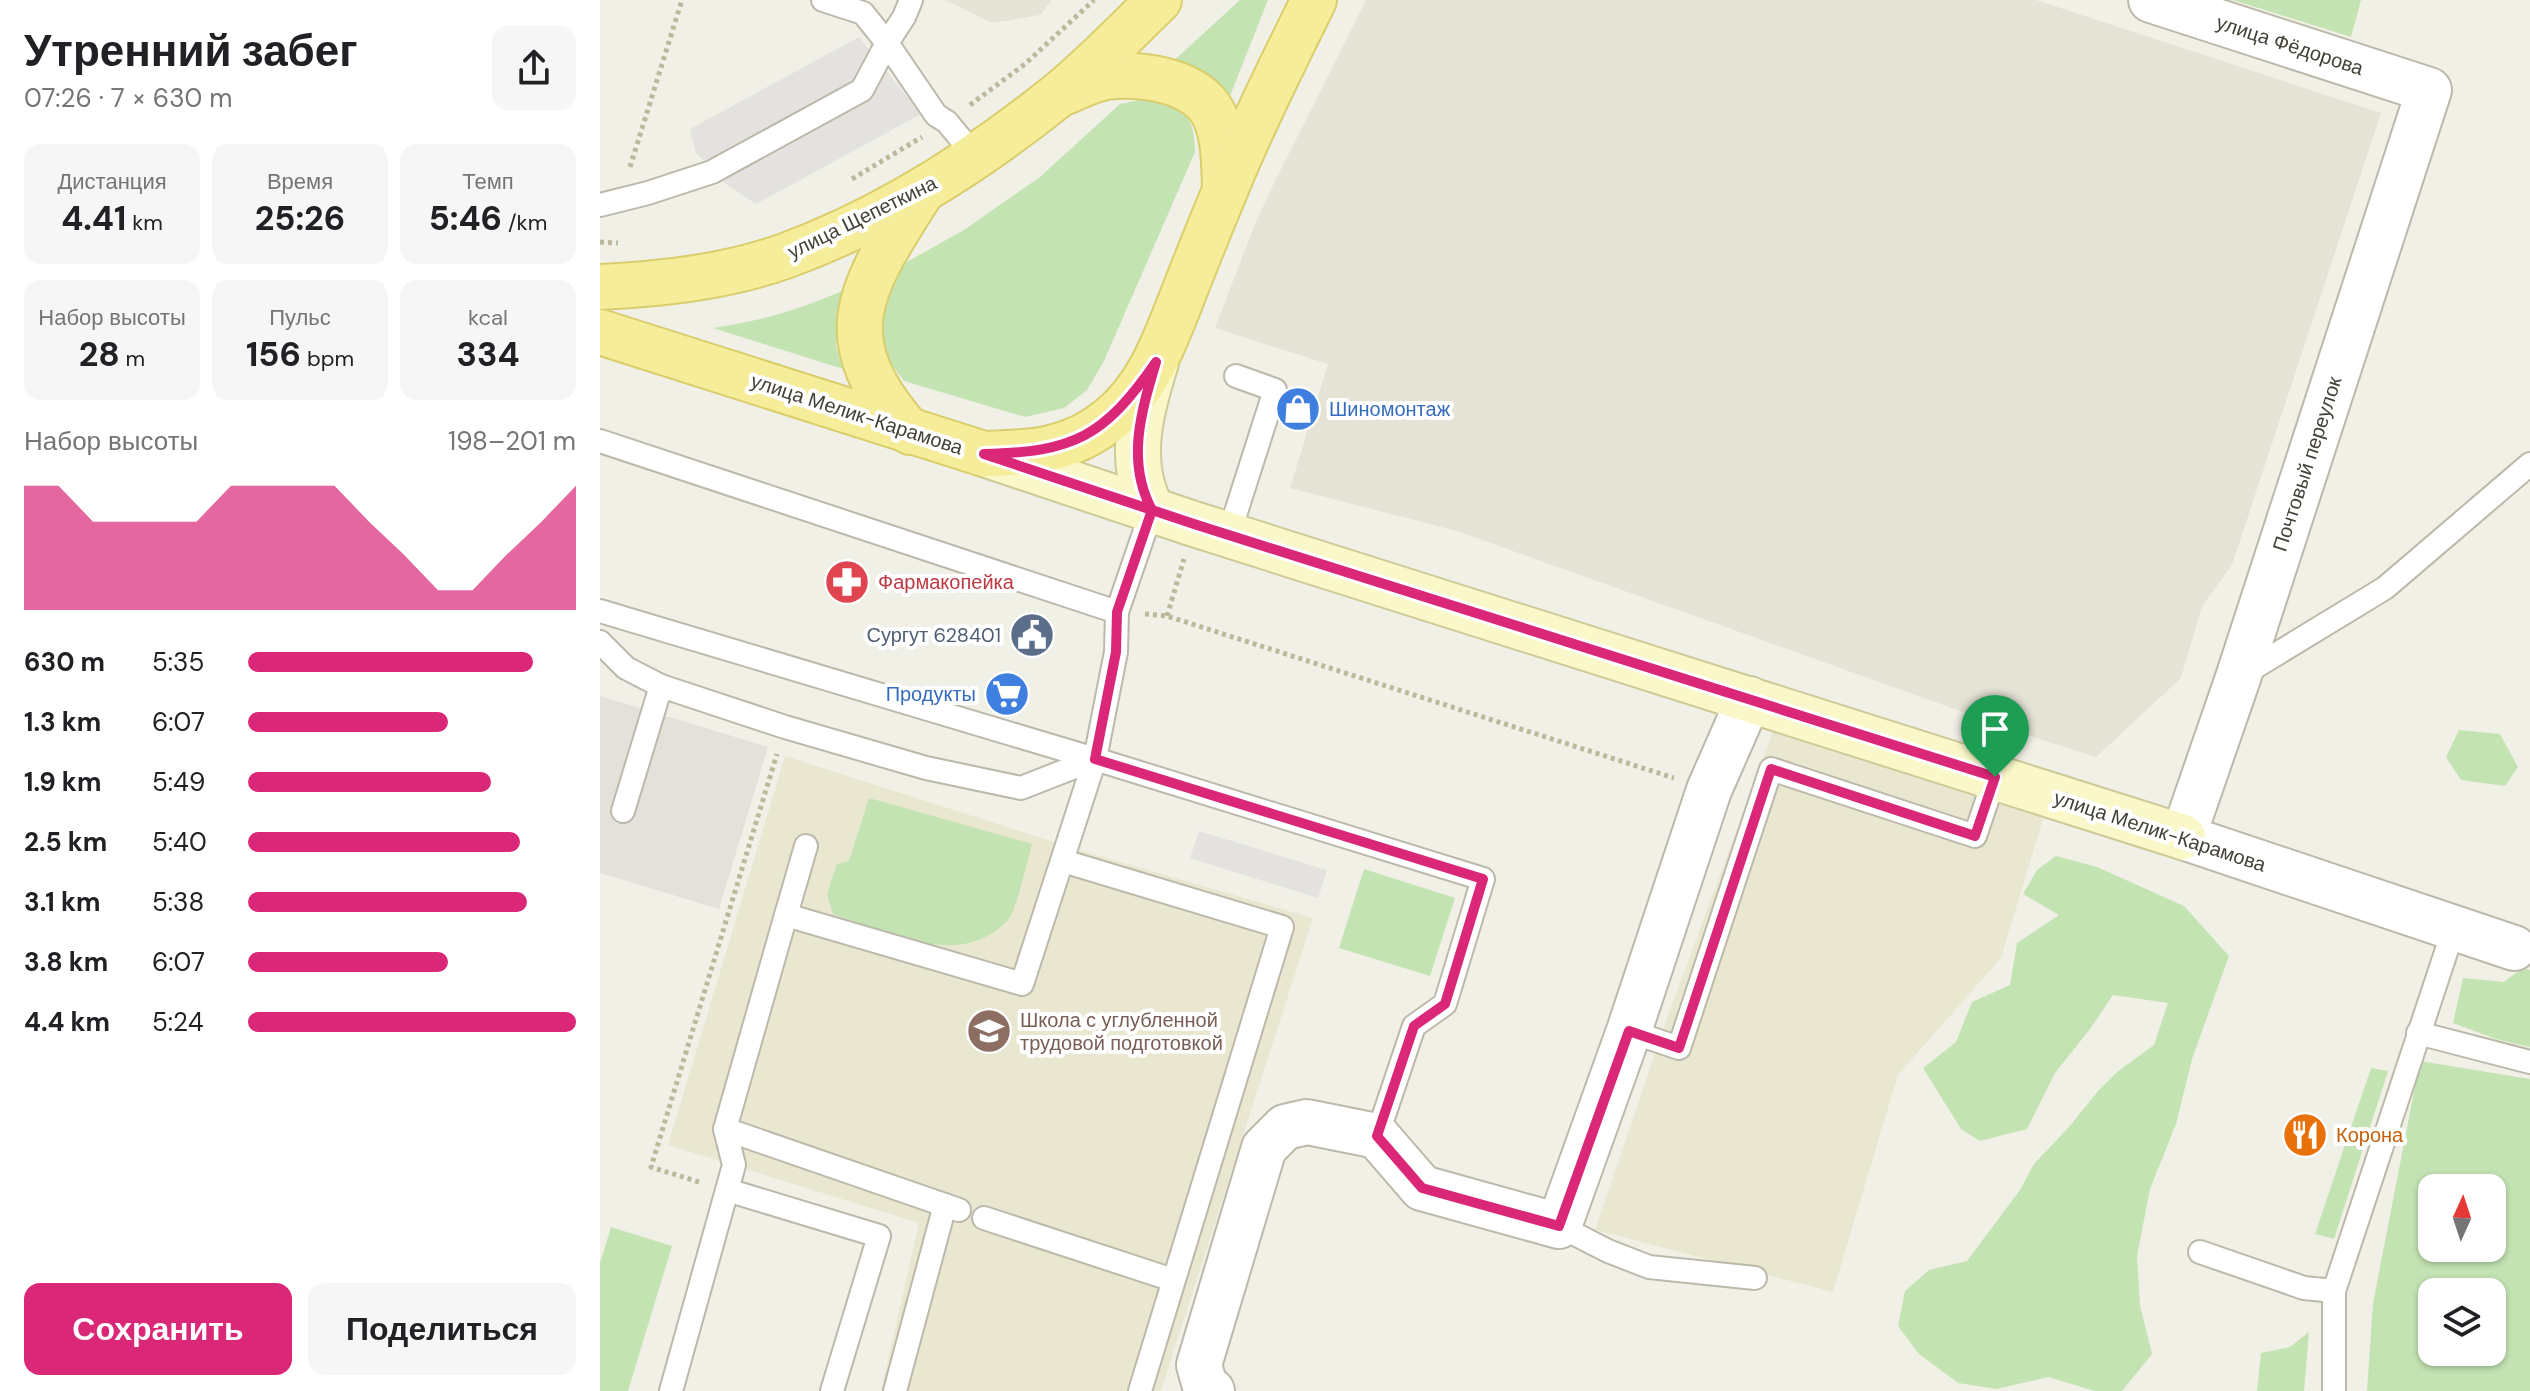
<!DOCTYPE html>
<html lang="ru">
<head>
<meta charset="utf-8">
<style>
	:root { --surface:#fff; --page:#f6f6f6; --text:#202124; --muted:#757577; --accent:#db2777 }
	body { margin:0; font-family:"DM Sans",sans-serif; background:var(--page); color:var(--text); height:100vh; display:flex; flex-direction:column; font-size:30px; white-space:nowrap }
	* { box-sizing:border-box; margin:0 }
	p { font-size:26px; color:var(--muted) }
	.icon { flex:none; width:44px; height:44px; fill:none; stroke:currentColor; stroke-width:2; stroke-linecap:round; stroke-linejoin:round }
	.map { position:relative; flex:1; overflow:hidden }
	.sheet { display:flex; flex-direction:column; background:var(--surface); width:600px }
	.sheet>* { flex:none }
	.needle { width:52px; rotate:3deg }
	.buttons { position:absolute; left:1818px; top:1174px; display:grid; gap:16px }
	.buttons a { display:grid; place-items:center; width:88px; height:88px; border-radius:16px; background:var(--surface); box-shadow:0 2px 6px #0004; font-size:40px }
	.pin { position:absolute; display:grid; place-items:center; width:68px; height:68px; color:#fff; margin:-82px -34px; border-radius:50% 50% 50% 0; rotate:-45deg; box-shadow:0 0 8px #0007 }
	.pin .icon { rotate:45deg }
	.round { display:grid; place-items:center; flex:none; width:84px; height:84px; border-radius:16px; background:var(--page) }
	.head { display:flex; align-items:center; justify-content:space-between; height:136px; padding:0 24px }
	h1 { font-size:44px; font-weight:700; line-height:60px }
	.metrics { display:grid; grid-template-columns:repeat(3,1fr); gap:12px; height:136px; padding:8px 24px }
	.metrics div { display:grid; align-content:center; border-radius:16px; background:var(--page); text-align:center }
	.metrics b { font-size:34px; font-weight:700 }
	.metrics small { font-size:22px; font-weight:400 }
	.metrics p { font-size:22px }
	.chart { height:224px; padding:16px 24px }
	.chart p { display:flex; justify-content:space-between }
	.chart svg { width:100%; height:144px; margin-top:8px; fill:var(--accent); opacity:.7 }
	.action { display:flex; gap:16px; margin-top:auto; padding:16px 24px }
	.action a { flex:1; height:92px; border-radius:16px; background:var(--accent); color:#fff; font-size:32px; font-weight:700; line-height:92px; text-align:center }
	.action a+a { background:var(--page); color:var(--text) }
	ul { padding:0 24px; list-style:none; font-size:26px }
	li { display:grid; grid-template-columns:128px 96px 1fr; align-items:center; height:60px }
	li i { height:20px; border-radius:10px; background:var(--accent) }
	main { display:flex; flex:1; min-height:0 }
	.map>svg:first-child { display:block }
</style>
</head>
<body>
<main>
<section class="sheet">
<div class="head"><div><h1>Утренний забег</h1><p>07:26 · 7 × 630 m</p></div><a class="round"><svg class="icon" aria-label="share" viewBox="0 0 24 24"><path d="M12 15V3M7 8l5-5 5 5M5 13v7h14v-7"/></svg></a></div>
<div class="metrics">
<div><p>Дистанция</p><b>4.41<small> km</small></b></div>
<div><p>Время</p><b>25:26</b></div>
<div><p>Темп</p><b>5:46<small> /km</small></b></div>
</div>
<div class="metrics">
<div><p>Набор высоты</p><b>28<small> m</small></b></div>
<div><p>Пульс</p><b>156<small> bpm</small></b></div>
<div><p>kcal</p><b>334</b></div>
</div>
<div class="chart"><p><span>Набор высоты</span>198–201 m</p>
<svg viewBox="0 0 160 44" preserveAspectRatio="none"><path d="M0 44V6L10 6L20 17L30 17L40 17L50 17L60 6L70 6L80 6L90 6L100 17L110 27L120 38L130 38L140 27L150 17L160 6V44z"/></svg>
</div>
<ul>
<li><b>630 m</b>5:35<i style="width:87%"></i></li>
<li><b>1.3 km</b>6:07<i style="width:61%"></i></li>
<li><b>1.9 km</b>5:49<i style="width:74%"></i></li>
<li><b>2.5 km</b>5:40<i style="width:83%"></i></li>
<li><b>3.1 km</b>5:38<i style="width:85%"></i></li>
<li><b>3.8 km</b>6:07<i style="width:61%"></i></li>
<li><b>4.4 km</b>5:24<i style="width:100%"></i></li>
</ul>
<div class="action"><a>Сохранить</a><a>Поделиться</a></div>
</section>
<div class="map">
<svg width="1930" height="1391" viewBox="0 0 1930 1391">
	<rect width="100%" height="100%" fill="#f1f0e6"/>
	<!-- residential -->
	<g fill="#e5e3d5">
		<path d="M 345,0 L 452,0 L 440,15 L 392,23 Z"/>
		<path d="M 766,0 L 1436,0 L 1781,113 L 1632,565 L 1602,606 L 1581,678 L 1496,757 L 1430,736 L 857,531 L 690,488 L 728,364 L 615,328 L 655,224 L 673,185 Z"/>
	</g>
	<!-- industrial -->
	<path fill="#e4e1db" d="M 0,696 L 168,747 L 119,909 L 0,873 Z"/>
	<!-- education -->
	<g fill="#eae7d1">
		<path d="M 1178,718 L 1448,803 L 1401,958 L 1298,1075 L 1233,1292 L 995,1230 L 1066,1021 Z"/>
		<path d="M 185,756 L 479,850 L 713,918 L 561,1391 L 281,1391 L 319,1223 L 68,1145 Z"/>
	</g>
	<!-- green -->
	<g fill="#c3e3b2" fill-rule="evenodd">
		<path d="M 640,0 L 668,0 L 626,106 L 567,67 Z"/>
		<path d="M 1633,0 L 1761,0 L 1751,37 Z"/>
		<path d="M 549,98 C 583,109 595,115 595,152 L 504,361 L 487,390 L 464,408 L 425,417 L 304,381 L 277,345 L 283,297 L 296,268 L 364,230 L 440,177 L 520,104 Z"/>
		<path d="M 242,291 L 236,346 L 243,369 L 113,328 C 163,320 196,311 242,291 Z"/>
		<path d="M 1859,730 L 1900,734 L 1918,767 L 1905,786 L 1861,780 L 1846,757 Z"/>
		<path d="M 269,798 L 432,844 C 428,858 416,912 408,920 C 360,971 287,932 233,914 L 227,894 L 237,864 L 249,861 Z"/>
		<path d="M 1456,856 L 1497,867 L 1584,906 L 1629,956 L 1592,1059 L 1576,1124 L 1550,1189 L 1537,1256 L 1540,1306 L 1552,1354 L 1522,1391 L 1495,1391 L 1448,1377 L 1397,1389 L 1358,1383 L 1319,1354 L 1298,1326 L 1305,1291 L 1329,1270 L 1367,1261 L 1420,1190 L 1434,1164 L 1469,1127 L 1498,1091 L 1517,1072 L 1554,1045 L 1568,1003 L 1513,995 L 1490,1029 L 1455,1073 L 1427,1129 L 1380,1141 L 1361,1129 L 1323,1068 L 1356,1042 L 1372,1002 L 1410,985 L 1417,943 L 1459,915 L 1423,894 L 1437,870 Z"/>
		<path d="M 764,869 L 855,898 L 830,976 L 739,948 Z"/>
		<path d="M 1923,968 L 1930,970 L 1930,1047 L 1896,1039 L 1853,1023 L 1863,978 L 1904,982 Z"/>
		<path d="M 1820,1061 L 1930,1079 L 1930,1391 L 1767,1391 L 1773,1303 ZM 1832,1188 L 1892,1188 L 1892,1248 L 1832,1248 ZM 1832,1292 L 1892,1292 L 1892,1352 L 1832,1352 Z"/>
		<path d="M 1771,1068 L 1788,1071 L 1734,1239 L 1715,1234 Z"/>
		<path d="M 11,1227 L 72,1246 L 28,1391 L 0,1391 L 0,1263 Z"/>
		<path d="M 1709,1332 L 1704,1391 L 1657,1391 L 1661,1353 L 1690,1347 Z"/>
	</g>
	<!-- parking -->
	<g fill="#e3e2de">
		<path d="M 259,37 L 321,114 L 156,204 L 127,185 L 96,153 L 90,129 Z"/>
		<path d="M 599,831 L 727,870 L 718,898 L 590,858 Z"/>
	</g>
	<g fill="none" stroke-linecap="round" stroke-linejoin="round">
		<!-- lane casing -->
		<g stroke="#bcb9aa" stroke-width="26">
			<g id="lane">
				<path d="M 223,0 L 263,13 L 287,43 L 336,115 L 347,122 L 375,156"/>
				<path d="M 0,205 L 48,193 L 112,172 L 262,90 L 287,43 L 304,17 L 311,0"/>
				<path d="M 0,441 L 517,612"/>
				<path d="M 629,534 L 675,390 L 636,376"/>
				<path d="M 0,611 L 495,759 L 883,879 L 845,1004 L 814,1026 L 777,1136"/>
				<path d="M 0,642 L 26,668 L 61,686 L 185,727 L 326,768 L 421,788 L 495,759"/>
				<path d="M 1642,675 L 1785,588 L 1930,464"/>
				<path d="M 23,811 L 61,686"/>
				<path d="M 463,861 L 682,927 L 540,1391"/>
				<path d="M 186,915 L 206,846"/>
				<path d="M 1029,1031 L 1079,1048 L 1171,769 L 1375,836 L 1395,777"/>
				<path d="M 1818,1033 L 1930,1062"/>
				<path d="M 127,1190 L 279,1236 L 232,1391"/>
				<path d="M 359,1210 L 125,1129 L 186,915 L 422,984 L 495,759 L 516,652 L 517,612 L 552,510"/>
				<path d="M 384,1218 L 573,1280"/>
				<path d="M 959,1226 L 1008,1251 L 1049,1267 L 1155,1278"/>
				<path d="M 1600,1252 L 1704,1288 L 1734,1291"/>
				<path d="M 71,1391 L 134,1165 L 125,1129"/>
				<path d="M 295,1391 L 345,1205"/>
				<path d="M 1734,1391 L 1734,1291 L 1854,928"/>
			</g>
		</g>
		<!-- street casing -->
		<g stroke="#bcb9aa" stroke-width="48">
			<g id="street">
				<path d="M 1551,0 L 1829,90 L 1638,678 L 1583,837 L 1914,948"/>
				<path d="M 612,1391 L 605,1386 L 599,1365 L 664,1148 L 685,1127 L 707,1122 L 777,1136 L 822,1188 L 959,1226 L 1029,1031 L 1109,790 L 1149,699"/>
			</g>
		</g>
		<!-- secondary casing -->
		<g stroke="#ceca99" stroke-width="48">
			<g id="secondary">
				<path d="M 384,454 L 594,524 L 1583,837"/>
				<path d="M 552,510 C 526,462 541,412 556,362"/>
			</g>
		</g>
		<!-- primary casing -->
		<g stroke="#d9cd6c" stroke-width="48">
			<g id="primary">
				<path d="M 465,92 C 478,87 493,79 506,77 C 539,73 589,79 610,108 C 625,130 624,163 625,188"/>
				<path d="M 0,287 C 62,284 126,277 185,256 C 284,220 376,161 457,96 C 493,67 526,32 559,0"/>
				<path d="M 0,332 L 384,454 C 431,453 471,451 510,419 C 549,388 565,340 583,295 C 596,261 610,227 624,193 C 651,127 683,63 714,0"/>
				<path d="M 310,432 C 224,335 262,286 322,191"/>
			</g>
		</g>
		<!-- path -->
		<g stroke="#bdb79c" stroke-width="5" stroke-dasharray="4 4" stroke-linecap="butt">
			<path d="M 370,105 L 425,64 L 494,0"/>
			<path d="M 30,167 L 82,0"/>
			<path d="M 252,179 L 322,137"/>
			<path d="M 0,242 L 18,243"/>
			<path d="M 545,614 L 567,616 L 1074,778"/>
			<path d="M 567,616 L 584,559"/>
			<path d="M 99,1182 L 51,1167 L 177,754"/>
		</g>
		<!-- lane -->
		<use href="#lane" stroke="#fff" stroke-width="22"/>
		<!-- street -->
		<use href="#street" stroke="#fff" stroke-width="44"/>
		<!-- secondary -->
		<use href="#secondary" stroke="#faf7c8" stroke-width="44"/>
		<!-- primary -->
		<use href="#primary" stroke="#f6ed9b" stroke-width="44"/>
	</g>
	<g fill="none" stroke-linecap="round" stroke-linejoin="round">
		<!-- route casing -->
		<g stroke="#fff" stroke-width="16">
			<path id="route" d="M 1395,777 L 594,524 L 384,454 C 474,452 504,437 556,362 C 541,412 526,462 552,510 L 517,612 L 516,652 L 495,759 L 883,879 L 845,1004 L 814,1026 L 777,1136 L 822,1188 L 959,1226 L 1029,1031 L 1079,1048 L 1171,769 L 1375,836 L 1395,777"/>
		</g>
		<!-- route -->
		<use href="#route" stroke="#db2777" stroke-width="10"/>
	</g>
	<!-- icons -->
	<defs>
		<g id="shop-disc" transform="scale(2.3)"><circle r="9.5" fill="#3f7fe0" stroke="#fff"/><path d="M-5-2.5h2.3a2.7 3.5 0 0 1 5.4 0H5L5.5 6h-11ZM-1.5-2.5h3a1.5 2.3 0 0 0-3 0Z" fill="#fff"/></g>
		<g id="pharmacy-disc" transform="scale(2.3)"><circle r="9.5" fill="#e0444e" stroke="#fff"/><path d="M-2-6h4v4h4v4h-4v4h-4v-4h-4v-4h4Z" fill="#fff"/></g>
		<g id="civic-disc" transform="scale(2.3)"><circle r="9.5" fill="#5c6f8a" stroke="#fff"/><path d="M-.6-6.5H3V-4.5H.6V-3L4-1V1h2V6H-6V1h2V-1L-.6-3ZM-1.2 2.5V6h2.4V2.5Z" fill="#fff"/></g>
		<g id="supermarket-disc" transform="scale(2.3)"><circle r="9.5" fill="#3f7fe0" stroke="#fff"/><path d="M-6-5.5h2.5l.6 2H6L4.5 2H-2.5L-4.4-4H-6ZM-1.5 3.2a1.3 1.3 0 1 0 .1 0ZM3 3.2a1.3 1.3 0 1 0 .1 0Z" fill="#fff"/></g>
		<g id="school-disc" transform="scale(2.3)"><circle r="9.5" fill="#8d6e63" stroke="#fff"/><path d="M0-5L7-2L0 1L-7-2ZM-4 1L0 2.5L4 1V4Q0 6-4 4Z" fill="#fff"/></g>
		<g id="restaurant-disc" transform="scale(2.3)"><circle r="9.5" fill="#e8710a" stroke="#fff"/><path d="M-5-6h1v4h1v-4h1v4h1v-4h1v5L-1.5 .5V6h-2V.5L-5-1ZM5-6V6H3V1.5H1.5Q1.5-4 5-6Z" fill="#fff"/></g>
	</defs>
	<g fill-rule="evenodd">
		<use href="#shop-disc" x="698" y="409"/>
		<use href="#pharmacy-disc" x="247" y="582"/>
		<use href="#civic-disc" x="432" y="635"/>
		<use href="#supermarket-disc" x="407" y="694"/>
		<use href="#school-disc" x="389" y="1031"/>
		<use href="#restaurant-disc" x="1705" y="1135"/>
	</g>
	<g text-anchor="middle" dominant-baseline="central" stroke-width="8" stroke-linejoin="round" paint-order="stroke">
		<!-- street labels -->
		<g font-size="20" fill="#444136" stroke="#fff">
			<text transform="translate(1690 45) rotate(18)">улица Фёдорова</text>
			<text transform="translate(262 217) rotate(-26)">улица Щепеткина</text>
			<text transform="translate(257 414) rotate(18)">улица Мелик-Карамова</text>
			<text transform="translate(1707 464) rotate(-72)">Почтовый переулок</text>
			<text transform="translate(1560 831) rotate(18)">улица Мелик-Карамова</text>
		</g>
		<!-- shop labels -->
		<g font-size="20" fill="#366cbe" stroke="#fff" text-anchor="start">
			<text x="729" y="409">Шиномонтаж</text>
			<text x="376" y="694" text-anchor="end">Продукты</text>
		</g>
		<!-- health labels -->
		<g font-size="20" fill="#be3a42" stroke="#fff" text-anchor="start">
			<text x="278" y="582">Фармакопейка</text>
		</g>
		<!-- service labels -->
		<g font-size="20" fill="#4e5e75" stroke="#fff" text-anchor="end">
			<text x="401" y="635">Сургут 628401</text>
		</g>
		<!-- education labels -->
		<g font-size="20" fill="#785e54" stroke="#fff" text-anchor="start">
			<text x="420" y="1020">Школа с углубленной<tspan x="420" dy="23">трудовой подготовкой</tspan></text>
		</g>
		<!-- food labels -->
		<g font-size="20" fill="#c56008" stroke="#fff" text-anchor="start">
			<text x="1736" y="1135">Корона</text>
		</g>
	</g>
</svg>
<div class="buttons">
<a><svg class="needle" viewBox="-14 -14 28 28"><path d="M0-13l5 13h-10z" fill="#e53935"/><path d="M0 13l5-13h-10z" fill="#757577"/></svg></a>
<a><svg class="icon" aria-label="layers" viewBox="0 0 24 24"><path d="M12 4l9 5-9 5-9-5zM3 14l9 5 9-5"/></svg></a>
</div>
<div class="pin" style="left:1395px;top:777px;background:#1e9e55"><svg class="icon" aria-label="arrive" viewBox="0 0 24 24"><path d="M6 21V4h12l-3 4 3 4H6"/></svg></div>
</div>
</main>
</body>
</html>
